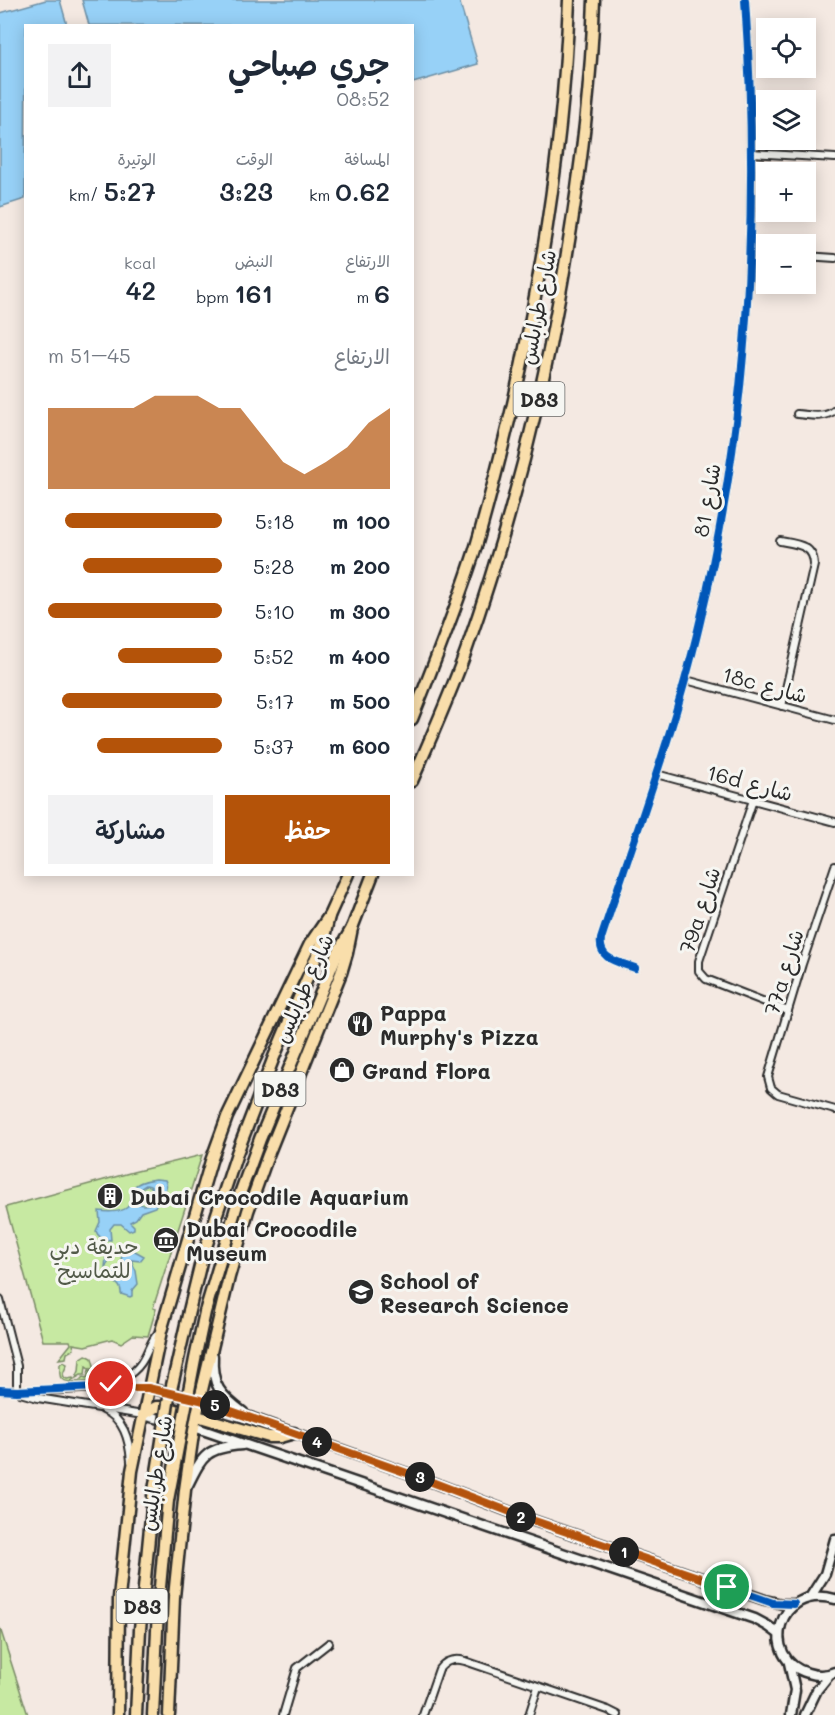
<!DOCTYPE html>
<html lang="ar">
<head>
<meta charset="utf-8">
<style>
	:root { --surface:#fff; --page:#f2f2f3; --text:#1f2937; --muted:#747a83; --accent:#b45309 }
	body { margin:0; font-family:Mali,"Playpen Sans Arabic",sans-serif; background:var(--page); color:var(--text); direction:rtl; height:100vh; display:flex; flex-direction:column; font-size:22px; white-space:nowrap }
	* { box-sizing:border-box; margin:0 }
	p { font-size:20px; color:var(--muted) }
	.icon { flex:none; width:33px; height:33px; fill:none; stroke:currentColor; stroke-width:2; stroke-linecap:round; stroke-linejoin:round }
	.map { position:relative; flex:1; overflow:hidden; direction:ltr }
	.details { position:absolute; left:24px; top:24px; width:390px; height:852px; display:flex; flex-direction:column; background:var(--surface); border-radius:0px; box-shadow:0 3px 15px #0003; direction:rtl }
	.details>* { flex:none }
	.controls { position:absolute; left:756px; top:18px; display:grid; gap:12px }
	.controls a { display:grid; place-items:center; width:60px; height:60px; border-radius:0px; background:var(--surface); box-shadow:0 3px 15px #0003; font-size:30px }
	.pin { position:absolute; display:grid; place-items:center; width:51px; height:51px; color:#fff; margin:-26px; border:3px solid #fff; border-radius:50%; box-shadow:0 2px 6px #0007 }
	.km { position:absolute; width:30px; height:30px; margin:-15px; border-radius:50%; background:#222; color:#fff; font-size:16px; line-height:30px; text-align:center }
	.round { display:grid; place-items:center; flex:none; width:63px; height:63px; border-radius:0px; background:var(--page) }
	.overview { display:flex; align-items:center; justify-content:space-between; height:102px; padding:0 24px }
	h1 { font-size:33px; font-weight:600; line-height:45px }
	.stats { display:grid; grid-template-columns:repeat(3,1fr); gap:9px; height:102px; padding:6px 24px }
	.stats div { display:grid; align-content:center }
	.stats b { font-size:26px; font-weight:600 }
	.stats small { font-size:16px; font-weight:400 }
	.stats p { font-size:16px }
	.chart { height:168px; padding:12px 24px }
	.chart p { display:flex; justify-content:space-between }
	.chart svg { width:100%; height:108px; margin-top:6px; fill:var(--accent); opacity:.7 }
	.button { display:flex; gap:12px; margin-top:auto; padding:12px 24px }
	.button a { flex:1; height:69px; border-radius:0px; background:var(--accent); color:#fff; font-size:24px; font-weight:600; line-height:69px; text-align:center }
	.button a+a { background:var(--page); color:var(--text) }
	ul { padding:0 24px; list-style:none; font-size:20px }
	li { display:grid; grid-template-columns:96px 72px 1fr; align-items:center; height:45px }
	li i { height:15px; border-radius:8px; background:var(--accent) }
	.map>svg:first-child { display:block }
</style>
</head>
<body>
<div class="map">
<svg width="835" height="1715" viewBox="0 0 835 1715">
	<rect width="100%" height="100%" fill="#f4e9e2"/>
	<filter id="ink" filterUnits="userSpaceOnUse"><feTurbulence type="fractalNoise" baseFrequency=".0167" numOctaves="2"/><feDisplacementMap in="SourceGraphic" scale="12" xChannelSelector="R" yChannelSelector="G"/><feConvolveMatrix kernelMatrix="1 2 1 2 8 2 1 2 1" color-interpolation-filters="sRGB"/></filter>
	<g filter="url(#ink)">
		<!-- green -->
		<g fill="#c7e9a2" stroke="#798a66" stroke-width="1.5">
			<path d="M 202,1155 L 153,1308 L 156,1309 L 148,1336 L 133,1335 L 121,1343 L 112,1339 L 85,1346 L 73,1344 L 74,1349 L 67,1353 L 66,1358 L 59,1359 L 71,1344 L 70,1341 L 43,1341 L 6,1207 L 133,1172 Z"/>
			<path d="M 86,1355 L 92,1358 L 95,1369 L 98,1372 C 107,1368 115,1361 124,1367 L 117,1371 L 115,1368 L 114,1371 L 109,1368 L 106,1370 L 107,1372 L 104,1372 L 103,1374 L 99,1376 L 95,1374 L 94,1369 L 90,1369 L 86,1366 L 85,1375 L 81,1375 L 76,1378 L 79,1371 L 80,1359 Z"/>
			<path d="M 63,1362 L 67,1364 L 63,1374 L 64,1377 L 67,1379 L 73,1378 L 74,1379 L 71,1381 L 72,1382 L 79,1381 L 83,1377 L 87,1378 L 89,1370 L 91,1371 L 90,1378 L 95,1377 L 99,1379 L 106,1377 L 111,1370 L 112,1376 L 120,1372 L 121,1370 L 129,1369 C 123,1372 118,1376 112,1378 C 103,1380 65,1386 61,1378 C 59,1375 60,1368 60,1364 Z"/>
			<path d="M 0,1628 L 28,1715 L 0,1715 Z"/>
		</g>
		<!-- water -->
		<g fill="#97d1f7" stroke="#6c8fa5" stroke-width="1.5" fill-rule="evenodd">
			<path d="M 46,0 L 60,0 L 67,25 L 26,26 L 25,199 L 0,207 L 0,13 Z"/>
			<path d="M 82,0 L 459,0 L 478,64 L 413,83 L 412,26 L 89,25 Z"/>
			<path d="M 156,1179 L 165,1180 C 168,1185 166,1188 164,1193 L 161,1194 L 155,1207 L 141,1212 L 136,1219 L 130,1222 L 134,1226 L 134,1229 L 129,1231 L 121,1224 L 114,1224 L 110,1229 L 111,1240 C 105,1240 98,1238 96,1231 L 100,1222 L 99,1211 C 107,1212 125,1213 129,1205 C 132,1201 130,1192 134,1187 C 139,1181 149,1180 156,1179 ZM 146,1185 L 150,1186 L 153,1189 L 153,1196 L 149,1204 L 143,1205 L 136,1203 C 133,1195 139,1189 146,1185 Z"/>
			<path d="M 125,1249 L 135,1251 L 144,1256 L 140,1261 L 131,1260 L 136,1271 L 138,1284 L 132,1291 L 132,1296 L 130,1297 L 121,1294 C 122,1284 113,1282 108,1276 L 109,1273 C 119,1272 121,1264 122,1254 C 110,1251 109,1262 105,1268 L 106,1257 L 109,1253 Z"/>
		</g>
		<g fill="none" stroke-linecap="round" stroke-linejoin="round">
			<!-- street casing -->
			<g stroke="#2b2b2b" stroke-width="10">
				<g id="street">
					<path d="M 752,153 L 835,158"/>
					<path d="M 751,253 L 766,254"/>
					<path d="M 806,256 L 835,258"/>
					<path d="M 797,414 C 810,415 824,419 835,410"/>
					<path d="M 780,541 C 797,544 814,545 814,565 L 782,706"/>
					<path d="M 686,680 L 835,720"/>
					<path d="M 656,774 L 835,822"/>
					<path d="M 753,800 L 699,961 L 699,971 L 706,979 L 788,1011"/>
					<path d="M 835,866 L 802,964 L 768,1077 L 771,1088 L 778,1094 L 835,1110"/>
					<path d="M 635,968 C 619,962 598,960 601,939 C 635,835 674,732 699,626 C 749,420 760,212 745,0"/>
					<path d="M 0,1300 L 17,1366 L 17,1391"/>
					<path d="M 106,1385 C 122,1381 137,1372 144,1358 C 149,1349 151,1340 158,1333"/>
					<path d="M 0,1390 C 49,1394 99,1385 149,1388"/>
					<path d="M 20,1393 L 38,1398 L 143,1415"/>
					<path d="M 103,1410 C 124,1419 129,1439 131,1461"/>
					<path d="M 283,1715 L 297,1668 L 329,1643"/>
					<path d="M 423,1715 L 439,1669 C 446,1660 454,1658 465,1661 L 608,1710 L 618,1715"/>
					<path d="M 529,1715 L 538,1687"/>
				</g>
			</g>
			<!-- secondary casing -->
			<g stroke="#2b2b2b" stroke-width="13">
				<g id="secondary">
					<path d="M 213,1356 C 211,1385 221,1396 243,1412"/>
					<path d="M 149,1388 L 200,1400 L 216,1405 L 424,1479 L 529,1519 L 765,1600 L 782,1604 L 794,1604"/>
					<path d="M 143,1415 L 194,1427 L 755,1619 L 768,1626 L 779,1634"/>
					<path d="M 188,1485 C 203,1454 207,1448 242,1445"/>
					<path d="M 811,1596 L 825,1574 L 835,1539"/>
					<path d="M 835,1599 C 776,1583 759,1659 808,1673 C 817,1676 826,1676 835,1672"/>
					<path d="M 789,1663 L 795,1690 L 791,1715"/>
					<path d="M 805,1715 L 817,1690 L 830,1674"/>
				</g>
			</g>
			<!-- highway casing -->
			<g stroke="#2b2b2b" stroke-width="15">
				<g id="highway">
					<path d="M 412,719 C 434,664 456,609 474,553 C 489,504 501,454 513,404 C 543,271 564,136 569,0"/>
					<path d="M 412,781 C 431,738 450,695 466,651 C 508,532 539,411 561,288 C 578,193 591,97 594,0"/>
					<path d="M 189,1311 L 201,1262 L 237,1153 L 274,1057 L 323,941 L 329,916 L 348,874"/>
					<path d="M 205,1312 L 241,1191 L 260,1139 L 337,954 L 352,928 L 373,874"/>
					<path d="M 143,1415 L 156,1407 L 166,1407 L 269,1437 L 280,1437 L 294,1433"/>
					<path d="M 118,1715 L 119,1598 L 132,1471 L 161,1331 L 211,1161 L 227,1117 L 310,944 L 329,916"/>
					<path d="M 136,1715 L 140,1629 L 153,1497"/>
					<path d="M 153,1715 L 158,1609 L 168,1500"/>
					<path d="M 169,1715 L 174,1597 L 185,1490 L 194,1427 L 202,1390 L 229,1277 L 248,1211 L 268,1155 L 341,973 L 347,953 L 352,928"/>
				</g>
			</g>
			<!-- street -->
			<use href="#street" stroke="#f6f6f2" stroke-width="6"/>
			<!-- secondary -->
			<use href="#secondary" stroke="#f6f6f2" stroke-width="8"/>
			<!-- highway -->
			<use href="#highway" stroke="#f9deab" stroke-width="10"/>
			<!-- highway-bridge casing -->
			<g stroke="#2b2b2b" stroke-width="15" stroke-linecap="butt">
				<g id="highway-bridge">
					<path d="M 153,1497 L 168,1403 L 189,1311"/>
					<path d="M 168,1500 L 195,1359 L 205,1312"/>
				</g>
			</g>
			<!-- highway-bridge -->
			<use href="#highway-bridge" stroke="#f9deab" stroke-width="10"/>
			<!-- cycleway casing -->
			<g stroke="#f6f6f2" stroke-width="11">
				<g id="cycleway">
					<path d="M 635,968 C 619,962 598,960 601,939 C 635,835 674,732 699,626 C 749,420 760,212 745,0"/>
					<path d="M 0,1390 L 17,1391 L 97,1387 L 137,1387 L 149,1388 L 200,1400 L 424,1479 L 529,1519 L 773,1603 L 794,1604"/>
				</g>
			</g>
			<!-- cycleway -->
			<use href="#cycleway" stroke="#0057b8" stroke-width="8"/>
		</g>
	</g>
	<g fill="none" stroke-linecap="round" stroke-linejoin="round" filter="url(#ink)">
		<!-- route casing -->
		<g stroke="#fff" stroke-width="12">
			<path id="route" d="M 111,1384 L 98,1388 L 148,1388 L 200,1400 L 424,1479 L 529,1519 L 727,1587"/>
		</g>
		<!-- route -->
		<use href="#route" stroke="#b45309" stroke-width="8"/>
	</g>
	<!-- icons -->
	<defs>
		<g id="restaurant-disc" transform="scale(1.35)"><circle r="9.5" fill="#2b2b2b" stroke="#f6f6f2"/><path d="M-5-6h1v4h1v-4h1v4h1v-4h1v5L-1.5 .5V6h-2V.5L-5-1ZM5-6V6H3V1.5H1.5Q1.5-4 5-6Z" fill="#fff"/></g>
		<g id="shop-disc" transform="scale(1.35)"><circle r="9.5" fill="#2b2b2b" stroke="#f6f6f2"/><path d="M-5-2.5h2.3a2.7 3.5 0 0 1 5.4 0H5L5.5 6h-11ZM-1.5-2.5h3a1.5 2.3 0 0 0-3 0Z" fill="#fff"/></g>
		<g id="building-disc" transform="scale(1.35)"><circle r="9.5" fill="#2b2b2b" stroke="#f6f6f2"/><path d="M-4-6H4V6H1V3H-1V6H-4ZM-2.5-4.3h1.7v1.8h-1.7ZM.8-4.3h1.7v1.8H.8ZM-2.5-1h1.7V.8h-1.7ZM.8-1h1.7V.8H.8Z" fill="#fff"/></g>
		<g id="museum-disc" transform="scale(1.35)"><circle r="9.5" fill="#2b2b2b" stroke="#f6f6f2"/><path d="M0-6L6-3V-2H-6V-3ZM-5-1h2V3h-2ZM-1-1h2V3h-2ZM3-1h2V3H3ZM-6 4H6V6H-6Z" fill="#fff"/></g>
		<g id="school-disc" transform="scale(1.35)"><circle r="9.5" fill="#2b2b2b" stroke="#f6f6f2"/><path d="M0-5L7-2L0 1L-7-2ZM-4 1L0 2.5L4 1V4Q0 6-4 4Z" fill="#fff"/></g>
	</defs>
	<g fill-rule="evenodd">
		<use href="#restaurant-disc" x="360" y="1024"/>
		<use href="#shop-disc" x="342" y="1070"/>
		<use href="#building-disc" x="110" y="1196"/>
		<use href="#museum-disc" x="166" y="1240"/>
		<use href="#school-disc" x="361" y="1292"/>
	</g>
	<g text-anchor="middle" dominant-baseline="central" stroke-width="6" stroke-linejoin="round" paint-order="stroke">
		<!-- shield labels -->
		<g fill="#f6f6f2" stroke="#686867" stroke-width="1.5">
			<rect x="513.5" y="382" width="51" height="34" rx="4.5"/>
			<rect x="254.5" y="1072" width="51" height="34" rx="4.5"/>
			<rect x="116.5" y="1589" width="51" height="34" rx="4.5"/>
		</g>
		<g font-size="20" font-weight="bold" fill="#2b2b2b">
			<text x="539" y="399">D83</text>
			<text x="280" y="1089">D83</text>
			<text x="142" y="1606">D83</text>
		</g>
		<!-- street labels -->
		<g font-size="21" fill="#2b2b2b" stroke="#f6f6f2">
			<text transform="translate(537 307) rotate(-79)">شارع طرابلس</text>
			<text transform="translate(706 500) rotate(-80)">شارع 81</text>
			<text transform="translate(765 684) rotate(15)">18c شارع</text>
			<text transform="translate(750 782) rotate(15)">16d شارع</text>
			<text transform="translate(699 910) rotate(-72)">79a شارع</text>
			<text transform="translate(783 972) rotate(-73)">77a شارع</text>
			<text transform="translate(303 988) rotate(-66)">شارع طرابلس</text>
			<text transform="translate(155 1473) rotate(-81)">شارع طرابلس</text>
		</g>
		<!-- poi labels -->
		<g font-size="21" font-weight="bold" fill="#2b2b2b" stroke="#f6f6f2" text-anchor="start">
			<text x="380" y="1012">Pappa<tspan x="380" dy="24">Murphy's Pizza</tspan></text>
			<text x="362" y="1070">Grand Flora</text>
			<text x="130" y="1196">Dubai Crocodile Aquarium</text>
			<text x="186" y="1228">Dubai Crocodile<tspan x="186" dy="24">Museum</tspan></text>
			<text x="380" y="1280">School of<tspan x="380" dy="24">Research Science</tspan></text>
		</g>
		<!-- park labels -->
		<g font-size="21" fill="#525a49" stroke="#f6f6f2">
			<text x="94" y="1245">حديقة دبي<tspan x="94" dy="24">للتماسيح</tspan></text>
		</g>
	</g>
</svg>
<div class="controls">
<a><svg class="icon" aria-label="locate" viewBox="0 0 24 24"><circle cx="12" cy="12" r="6"/><path d="M12 2v4M12 18v4M2 12h4M18 12h4"/></svg></a>
<a><svg class="icon" aria-label="layers" viewBox="0 0 24 24"><path d="M12 4l9 5-9 5-9-5zM3 14l9 5 9-5"/></svg></a>
<a>+</a>
<a>−</a>
</div>
<div class="pin" style="left:727px;top:1587px;background:#1e9e55"><svg class="icon" aria-label="arrive" viewBox="0 0 24 24"><path d="M6 21V4h12l-3 4 3 4H6"/></svg></div>
<div class="pin" style="left:111px;top:1384px;background:#d93025"><svg class="icon" aria-label="check" viewBox="0 0 24 24"><path d="M5 12l5 5 9-10"/></svg></div>
<b class="km" style="left:624px;top:1552px">1</b>
<b class="km" style="left:521px;top:1517px">2</b>
<b class="km" style="left:420px;top:1477px">3</b>
<b class="km" style="left:317px;top:1442px">4</b>
<b class="km" style="left:215px;top:1405px">5</b>
<section class="details">
<div class="overview"><div><h1>جري صباحي</h1><p>08:52</p></div><a class="round"><svg class="icon" aria-label="share" viewBox="0 0 24 24"><path d="M12 15V3M7 8l5-5 5 5M5 13v7h14v-7"/></svg></a></div>
<div class="stats">
<div><p>المسافة</p><b>0.62<small> km</small></b></div>
<div><p>الوقت</p><b>3:23</b></div>
<div><p>الوتيرة</p><b>5:27<small> /km</small></b></div>
</div>
<div class="stats">
<div><p>الارتفاع</p><b>6<small> m</small></b></div>
<div><p>النبض</p><b>161<small> bpm</small></b></div>
<div><p>kcal</p><b>42</b></div>
</div>
<div class="chart"><p><span>الارتفاع</span>45–51 m</p>
<svg viewBox="0 0 160 44" preserveAspectRatio="none"><path d="M0 44V11L10 11L20 11L30 11L40 11L50 6L60 6L70 6L80 11L90 11L100 22L110 33L120 38L130 33L140 27L150 17L160 11V44z"/></svg>
</div>
<ul>
<li><b>100 m</b>5:18<i style="width:90%"></i></li>
<li><b>200 m</b>5:28<i style="width:80%"></i></li>
<li><b>300 m</b>5:10<i style="width:100%"></i></li>
<li><b>400 m</b>5:52<i style="width:60%"></i></li>
<li><b>500 m</b>5:17<i style="width:92%"></i></li>
<li><b>600 m</b>5:37<i style="width:72%"></i></li>
</ul>
<div class="button"><a>حفظ</a><a>مشاركة</a></div>
</section>
</div>
</body>
</html>
